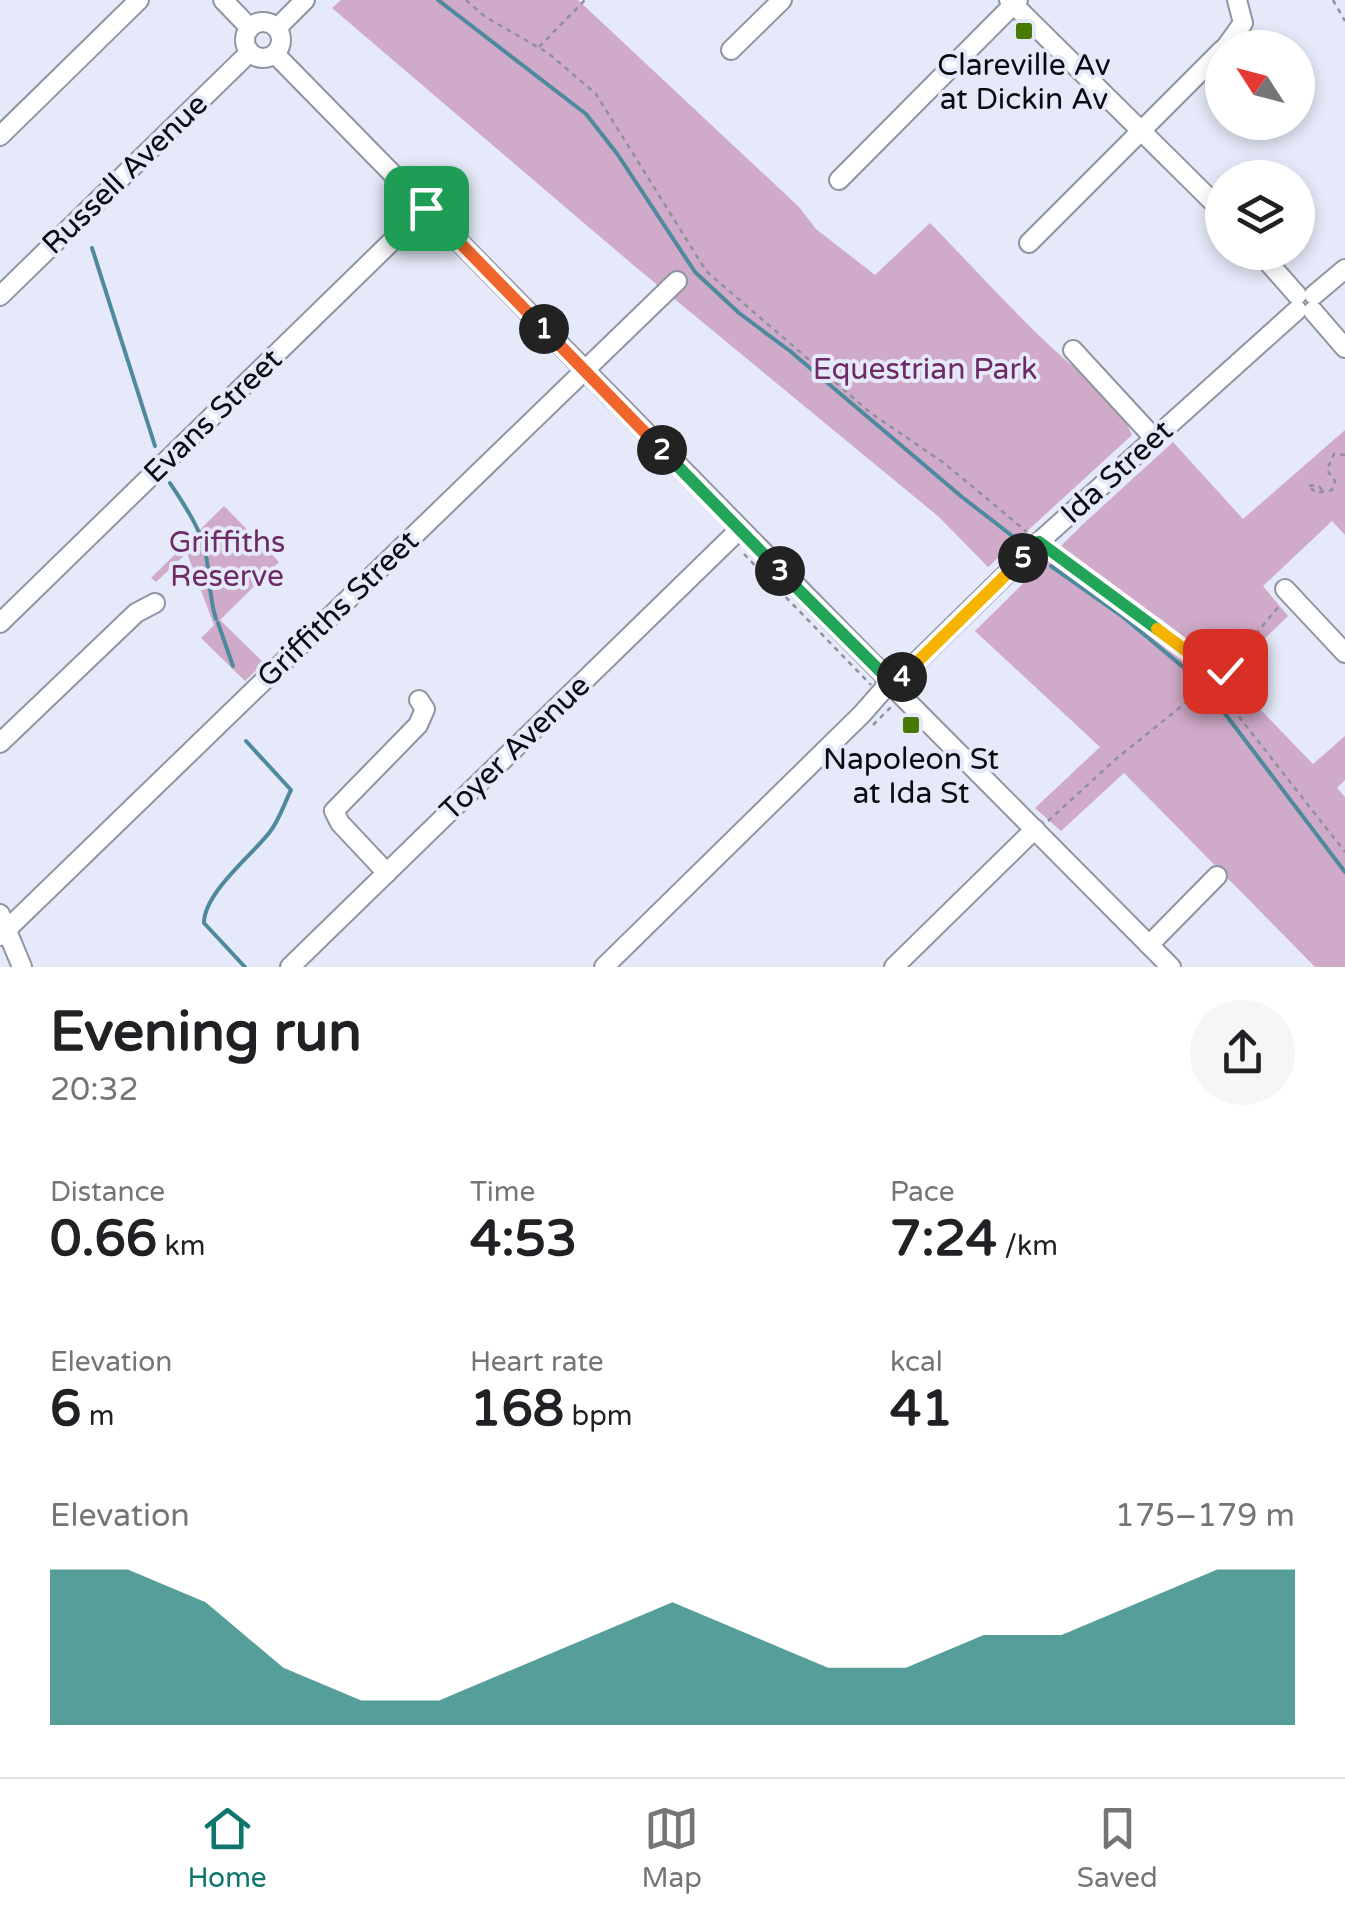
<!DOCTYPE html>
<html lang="en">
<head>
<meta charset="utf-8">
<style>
	:root { --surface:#fff; --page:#f6f6f6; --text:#202124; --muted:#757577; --line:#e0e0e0; --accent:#0f766e }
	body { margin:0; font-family:"Varela Round",sans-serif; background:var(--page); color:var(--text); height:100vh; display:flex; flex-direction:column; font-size:38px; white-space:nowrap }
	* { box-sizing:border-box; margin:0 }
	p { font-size:32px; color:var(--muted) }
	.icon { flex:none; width:55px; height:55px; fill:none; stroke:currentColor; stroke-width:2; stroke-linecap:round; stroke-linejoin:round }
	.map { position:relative; height:967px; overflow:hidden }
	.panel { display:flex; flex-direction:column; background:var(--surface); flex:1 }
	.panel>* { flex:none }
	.needle { width:65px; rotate:306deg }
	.tools { position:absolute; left:1205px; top:30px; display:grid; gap:20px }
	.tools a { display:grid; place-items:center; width:110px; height:110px; border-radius:50%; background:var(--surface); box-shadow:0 5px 15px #0003; font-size:50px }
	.pin { position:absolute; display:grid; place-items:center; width:85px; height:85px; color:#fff; margin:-42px; border-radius:20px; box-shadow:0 5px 15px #0006 }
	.km { position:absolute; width:50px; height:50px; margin:-25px; border-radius:50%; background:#222; color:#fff; font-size:28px; line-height:50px; text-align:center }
	.round { display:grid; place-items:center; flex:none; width:105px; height:105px; border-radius:52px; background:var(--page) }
	.head { display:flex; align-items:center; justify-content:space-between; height:170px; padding:0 50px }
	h1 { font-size:55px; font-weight:700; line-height:75px }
	.stats { display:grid; grid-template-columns:repeat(3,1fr); gap:15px; height:170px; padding:10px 50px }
	.stats div { display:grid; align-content:center }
	.stats b { font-size:50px; font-weight:700 }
	.stats small { font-size:28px; font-weight:400 }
	.stats p { font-size:28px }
	.chart { height:280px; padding:20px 50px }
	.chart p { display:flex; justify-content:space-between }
	.chart svg { width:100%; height:180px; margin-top:10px; fill:var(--accent); opacity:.7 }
	.tab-bar { display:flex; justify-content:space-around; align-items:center; height:140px; border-top:2px solid var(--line); background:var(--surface); font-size:28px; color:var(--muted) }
	.tab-bar a { display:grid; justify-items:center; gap:5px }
	.tab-bar .current { color:var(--accent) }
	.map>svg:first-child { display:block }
</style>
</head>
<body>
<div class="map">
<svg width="1345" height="967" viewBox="0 0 1345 967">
	<rect width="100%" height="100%" fill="#e5e9f9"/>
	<!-- green -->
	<g fill="#d0aac9">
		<path d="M 341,0 L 578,0 L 799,207 L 816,229 L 875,275 L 930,223 C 970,264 1008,306 1049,345 C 1077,372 1117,398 1132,435 L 988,567 L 939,517 L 632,264 L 332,8 Z"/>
		<path d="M 1345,430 L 1345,535 L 1332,521 L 1263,586 L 1288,616 L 1227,675 L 1313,764 L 1345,736 L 1345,780 L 1337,788 L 1345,797 L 1345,967 L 1315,967 L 1124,773 L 1061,831 L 1035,808 L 1100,747 L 975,631 L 1082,525 L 1173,442 L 1243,519 Z"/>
		<path d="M 224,506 L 279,562 L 220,620 L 264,663 L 245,681 L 201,638 L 214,625 L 187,553 L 156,582 L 151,578 Z"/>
	</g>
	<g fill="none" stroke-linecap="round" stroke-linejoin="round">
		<!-- stream -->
		<g stroke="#4d8a9d" stroke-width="4">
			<path d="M 438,0 L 586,114 L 618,155 L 695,272 L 739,313 L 790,351 L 962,497 L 1015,538"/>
			<path d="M 92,248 L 155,446"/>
			<path d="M 170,483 C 184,505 201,528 206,555 C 210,577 209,598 216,619"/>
			<path d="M 1051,566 L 1122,616 L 1201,682 L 1345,872"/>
			<path d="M 218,623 L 233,666"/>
			<path d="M 245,967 L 204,923 C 204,893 251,856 269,833 C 279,821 284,804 291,790 L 246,741"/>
		</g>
		<!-- minor casing -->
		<g stroke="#9094a3" stroke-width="22">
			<g id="minor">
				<path d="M 223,0 L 250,28"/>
				<path d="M 1009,0 L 1222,211"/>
				<circle cx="263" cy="40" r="18"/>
				<path d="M 277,28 L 305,0"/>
				<path d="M 1225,48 L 1243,23 L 1237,0"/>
				<path d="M 731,50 L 782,0"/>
				<path d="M 275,54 L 887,678"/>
				<path d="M 0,136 L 139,0"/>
				<path d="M 839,180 L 1018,0"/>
				<path d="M 1029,243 L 1222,50"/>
				<path d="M 1259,252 L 1297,295"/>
				<path d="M 1314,295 L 1345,269"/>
				<path d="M 0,296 L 250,52"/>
				<path d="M 1313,311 L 1345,348"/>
				<path d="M 1073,350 L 1154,438"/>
				<path d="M 1285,589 L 1345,653"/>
				<path d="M 0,623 L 426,208"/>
				<path d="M 899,679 L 1039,542 L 1297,310"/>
				<path d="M 898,692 L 1171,967"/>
				<path d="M 0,743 L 136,613 L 155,603"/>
				<path d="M 387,873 L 340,823 L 334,811 L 418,725 L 425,709 L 419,700"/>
				<path d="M 0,914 L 22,967"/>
				<path d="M 0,936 L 677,281"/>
				<path d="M 1149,945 L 1217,876"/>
				<path d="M 290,967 L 740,529"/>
				<path d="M 604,967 L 862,714 L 884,689 L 887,678"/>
				<path d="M 894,967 L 1035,829"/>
			</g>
		</g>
		<!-- path -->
		<g stroke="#8e919c" stroke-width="2.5" stroke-dasharray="5 5" stroke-linecap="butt">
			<path d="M 466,0 L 484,16 L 548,53 L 596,94 L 706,271 L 872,414 L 944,463 L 1027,532"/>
			<path d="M 1333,0 L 1345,21"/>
			<path d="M 539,47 L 585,0"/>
			<path d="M 1322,490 L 1318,485 L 1308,486 L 1317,493 L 1332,490 L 1335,481 L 1327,470 L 1334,454 L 1345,455"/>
			<path d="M 1053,552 L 1189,653 L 1345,852"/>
			<path d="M 744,554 L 871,685"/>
			<path d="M 873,725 L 892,706"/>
			<path d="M 1048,821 L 1116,759 L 1225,671 L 1279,606"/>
		</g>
		<!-- minor -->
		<use href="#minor" stroke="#fff" stroke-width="18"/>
	</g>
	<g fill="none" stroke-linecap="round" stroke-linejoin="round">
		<!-- split-1 casing -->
		<g stroke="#fff" stroke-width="20">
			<path id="split-1" d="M 426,208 L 544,329"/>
		</g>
		<!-- split-2 casing -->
		<g stroke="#fff" stroke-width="20">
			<path id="split-2" d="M 544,329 L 662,450"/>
		</g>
		<!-- split-3 casing -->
		<g stroke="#fff" stroke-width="20">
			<path id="split-3" d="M 662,450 L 780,571"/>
		</g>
		<!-- split-4 casing -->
		<g stroke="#fff" stroke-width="20">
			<path id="split-4" d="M 780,571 L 887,678 L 902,677"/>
		</g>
		<!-- split-5 casing -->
		<g stroke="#fff" stroke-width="20">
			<path id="split-5" d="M 902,677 L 1023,558"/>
		</g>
		<!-- split-6 casing -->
		<g stroke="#fff" stroke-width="20">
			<path id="split-6" d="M 1023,558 L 1039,542 L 1157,629"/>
		</g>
		<!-- split-7 casing -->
		<g stroke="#fff" stroke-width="20">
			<path id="split-7" d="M 1157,629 L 1189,653 L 1211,682 L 1225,671"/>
		</g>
		<!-- split-1 -->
		<use href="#split-1" stroke="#f0652b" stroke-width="12"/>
		<!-- split-2 -->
		<use href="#split-2" stroke="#f0652b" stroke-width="12"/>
		<!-- split-3 -->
		<use href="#split-3" stroke="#22a559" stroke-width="12"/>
		<!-- split-4 -->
		<use href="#split-4" stroke="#22a559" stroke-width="12"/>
		<!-- split-5 -->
		<use href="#split-5" stroke="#f5b400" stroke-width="12"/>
		<!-- split-6 -->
		<use href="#split-6" stroke="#22a559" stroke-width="12"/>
		<!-- split-7 -->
		<use href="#split-7" stroke="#f5b400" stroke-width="12"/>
	</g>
	<!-- markers -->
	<g fill="#477a05" stroke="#e5e9f9" stroke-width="4">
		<rect x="1014" y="21" width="20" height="20" rx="5"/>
		<rect x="901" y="715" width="20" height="20" rx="5"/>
	</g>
	<g text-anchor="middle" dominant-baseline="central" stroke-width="8" stroke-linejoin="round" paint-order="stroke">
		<!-- poi labels -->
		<g font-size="30" fill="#0a0b10" stroke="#e5e9f9">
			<text x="1024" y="65">Clareville Av<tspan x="1024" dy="34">at Dickin Av</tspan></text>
			<text x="911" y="759">Napoleon St<tspan x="911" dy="34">at Ida St</tspan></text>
		</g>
		<!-- street labels -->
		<g font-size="30" fill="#0a0b10" stroke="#e5e9f9">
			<text transform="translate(125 174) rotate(-44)">Russell Avenue</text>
			<text transform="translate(213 416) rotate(-44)">Evans Street</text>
			<text transform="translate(1117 472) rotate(-42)">Ida Street</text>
			<text transform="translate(338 609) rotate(-44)">Griffiths Street</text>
			<text transform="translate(515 748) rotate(-44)">Toyer Avenue</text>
		</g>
		<!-- park labels -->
		<g font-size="30" fill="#6c2b65" stroke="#e5e9f9">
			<text x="925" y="369">Equestrian Park</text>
			<text x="227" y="542">Griffiths<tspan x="227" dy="34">Reserve</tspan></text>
		</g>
	</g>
</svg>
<div class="tools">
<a><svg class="needle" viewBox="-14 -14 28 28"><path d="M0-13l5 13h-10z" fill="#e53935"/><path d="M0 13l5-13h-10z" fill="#757577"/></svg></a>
<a><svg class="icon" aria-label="layers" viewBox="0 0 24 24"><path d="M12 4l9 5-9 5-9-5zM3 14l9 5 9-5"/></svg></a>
</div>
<div class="pin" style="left:426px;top:208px;background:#1e9e55"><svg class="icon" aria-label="arrive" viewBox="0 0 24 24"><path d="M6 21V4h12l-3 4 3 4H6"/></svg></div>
<div class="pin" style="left:1225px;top:671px;background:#d93025"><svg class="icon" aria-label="check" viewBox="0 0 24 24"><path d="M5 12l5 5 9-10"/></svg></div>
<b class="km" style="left:544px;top:329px">1</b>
<b class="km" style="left:662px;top:450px">2</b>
<b class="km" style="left:780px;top:571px">3</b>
<b class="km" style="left:902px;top:677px">4</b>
<b class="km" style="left:1023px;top:558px">5</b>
</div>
<section class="panel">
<div class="head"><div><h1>Evening run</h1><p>20:32</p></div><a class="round"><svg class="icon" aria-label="share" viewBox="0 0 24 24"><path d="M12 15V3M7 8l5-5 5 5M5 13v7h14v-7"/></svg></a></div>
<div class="stats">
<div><p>Distance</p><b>0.66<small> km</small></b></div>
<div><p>Time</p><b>4:53</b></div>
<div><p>Pace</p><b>7:24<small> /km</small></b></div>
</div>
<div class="stats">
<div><p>Elevation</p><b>6<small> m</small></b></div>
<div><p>Heart rate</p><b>168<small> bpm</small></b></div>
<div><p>kcal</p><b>41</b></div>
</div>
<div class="chart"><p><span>Elevation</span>175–179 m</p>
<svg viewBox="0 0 160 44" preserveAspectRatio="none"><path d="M0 44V6L10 6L20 14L30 30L40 38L50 38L60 30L70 22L80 14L90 22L100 30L110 30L120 22L130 22L140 14L150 6L160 6V44z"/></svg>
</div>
</section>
<nav class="tab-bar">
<a class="current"><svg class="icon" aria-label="home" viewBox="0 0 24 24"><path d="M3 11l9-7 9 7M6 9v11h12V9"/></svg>Home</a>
<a><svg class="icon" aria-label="map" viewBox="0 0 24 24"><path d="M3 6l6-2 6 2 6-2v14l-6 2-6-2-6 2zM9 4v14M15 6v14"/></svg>Map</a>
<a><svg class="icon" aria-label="saved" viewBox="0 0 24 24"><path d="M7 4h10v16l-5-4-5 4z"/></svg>Saved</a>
</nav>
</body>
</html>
